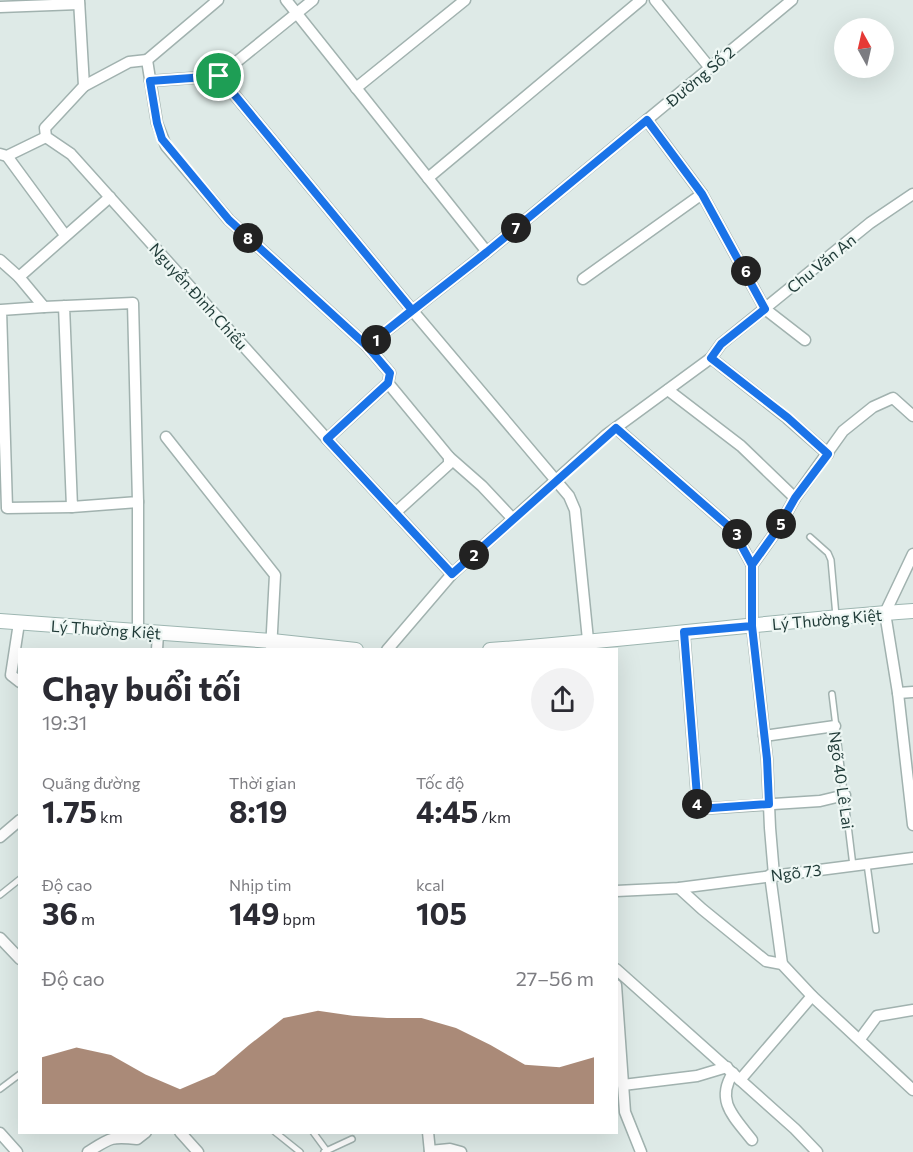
<!DOCTYPE html>
<html lang="vi">
<head>
<meta charset="utf-8">
<style>
	:root { --surface:#fff; --page:#f2f2f3; --text:#2b2b33; --muted:#7c7c81; --accent:#875a40 }
	body { margin:0; font-family:Commissioner,sans-serif; background:var(--page); color:var(--text); height:100vh; display:flex; flex-direction:column; font-size:22px; white-space:nowrap }
	* { box-sizing:border-box; margin:0 }
	p { font-size:20px; color:var(--muted) }
	.icon { flex:none; width:33px; height:33px; fill:none; stroke:currentColor; stroke-width:2; stroke-linecap:round; stroke-linejoin:round }
	.map { position:relative; flex:1; overflow:hidden }
	.details { position:absolute; left:18px; top:648px; width:600px; height:486px; display:flex; flex-direction:column; background:var(--surface); border-radius:0px; box-shadow:0 6px 24px #0002 }
	.details>* { flex:none }
	.needle { width:39px; rotate:352deg }
	.tools { position:absolute; left:834px; top:18px; display:grid; gap:12px }
	.tools a { display:grid; place-items:center; width:60px; height:60px; border-radius:50%; background:var(--surface); box-shadow:0 6px 24px #0002; font-size:30px }
	.pin { position:absolute; display:grid; place-items:center; width:51px; height:51px; color:#fff; margin:-26px; border:3px solid #fff; border-radius:50%; box-shadow:0 2px 6px #0007 }
	.km { position:absolute; width:30px; height:30px; margin:-15px; border-radius:50%; background:#222; color:#fff; font-size:16px; line-height:30px; text-align:center }
	.round { display:grid; place-items:center; flex:none; width:63px; height:63px; border-radius:32px; background:var(--page) }
	.summary { display:flex; align-items:center; justify-content:space-between; height:102px; padding:0 24px }
	h1 { font-size:33px; font-weight:700; line-height:45px }
	.metrics { display:grid; grid-template-columns:repeat(3,1fr); gap:9px; height:102px; padding:6px 24px }
	.metrics div { display:grid; align-content:center }
	.metrics b { font-size:30px; font-weight:700 }
	.metrics small { font-size:16px; font-weight:400 }
	.metrics p { font-size:16px }
	.chart { height:168px; padding:12px 24px }
	.chart p { display:flex; justify-content:space-between }
	.chart svg { width:100%; height:108px; margin-top:6px; fill:var(--accent); opacity:.7 }
	.map>svg:first-child { display:block }
</style>
</head>
<body>
<div class="map">
<svg width="913" height="1152" viewBox="0 0 913 1152">
	<rect width="100%" height="100%" fill="#deeae7"/>
	<g fill="none" stroke-linecap="round" stroke-linejoin="round">
		<!-- lane casing -->
		<g stroke="#a1b2af" stroke-width="8">
			<g id="lane">
				<path d="M 810,537 L 828,553 L 831,560 L 836,616"/>
				<path d="M 832,694 L 853,866"/>
				<path d="M 867,864 L 876,930"/>
				<path d="M 0,895 L 20,879"/>
				<path d="M 0,1089 L 20,1074"/>
				<path d="M 275,1132 L 300,1152"/>
				<path d="M 313,1132 L 327,1151"/>
				<path d="M 324,1152 L 352,1139"/>
			</g>
		</g>
		<!-- street casing -->
		<g stroke="#a1b2af" stroke-width="13">
			<g id="street">
				<path d="M 79,0 L 84,86 L 45,128 L 46,137 L 71,154 L 327,439 L 452,574"/>
				<path d="M 218,0 L 147,60 L 157,123 L 166,146 L 229,220 L 367,346 L 390,373 L 388,383 L 327,439"/>
				<path d="M 286,0 L 487,252"/>
				<path d="M 655,0 L 710,68"/>
				<path d="M 0,7 L 79,4"/>
				<path d="M 219,76 L 412,310 L 569,496 L 575,510 L 589,650"/>
				<path d="M 150,81 L 219,76 L 313,0"/>
				<path d="M 84,86 L 129,62 L 147,60"/>
				<path d="M 356,88 L 465,0"/>
				<path d="M 647,120 L 702,194"/>
				<path d="M 0,154 L 7,156 L 46,137"/>
				<path d="M 7,156 L 65,235"/>
				<path d="M 428,178 L 641,0"/>
				<path d="M 0,260 L 19,277 L 110,197"/>
				<path d="M 19,277 L 44,307 L 133,303 L 138,502 L 72,507 L 64,306"/>
				<path d="M 583,279 L 702,194 L 765,309 L 805,340"/>
				<path d="M 44,307 L 1,310 L 7,508 L 72,507"/>
				<path d="M 367,346 L 487,252 L 792,0"/>
				<path d="M 711,358 L 787,418 L 828,454"/>
				<path d="M 388,383 L 449,457 L 449,464 L 395,513"/>
				<path d="M 668,390 L 741,446 L 795,498"/>
				<path d="M 616,428 L 733,530 L 752,565"/>
				<path d="M 166,437 L 275,575 L 271,650"/>
				<path d="M 449,457 L 482,486 L 513,519"/>
				<path d="M 913,554 L 885,613 L 898,693 L 913,825"/>
				<path d="M 19,623 L 11,675 L 20,682"/>
				<path d="M 138,632 L 138,502"/>
				<path d="M 684,632 L 698,809 L 820,801 L 845,795"/>
				<path d="M 157,650 L 158,633"/>
				<path d="M 387,650 L 452,574 L 606,435 L 711,358 L 721,344 L 870,223 L 913,194"/>
				<path d="M 898,693 L 913,692"/>
				<path d="M 764,736 L 835,726"/>
				<path d="M 0,837 L 20,820"/>
				<path d="M 770,875 L 782,964"/>
				<path d="M 774,875 L 770,828 L 767,759 L 752,625 L 752,565 L 777,530 L 795,498 L 843,431 L 873,407 L 893,398 L 913,416"/>
				<path d="M 679,888 L 702,909 L 766,961 L 782,964 L 812,996 L 913,1090"/>
				<path d="M 616,891 L 679,888 L 913,858"/>
				<path d="M 0,938 L 20,959"/>
				<path d="M 616,969 L 795,1129 L 817,1152"/>
				<path d="M 616,985 L 625,1112 L 641,1152"/>
				<path d="M 860,1039 L 877,1016 L 913,1010"/>
				<path d="M 733,1073 C 715,1101 734,1117 752,1140"/>
				<path d="M 740,1080 L 812,996"/>
				<path d="M 623,1085 L 697,1076 L 727,1067"/>
				<path d="M 180,1132 L 198,1152"/>
				<path d="M 428,1132 L 430,1152"/>
				<path d="M 0,1133 L 17,1152"/>
				<path d="M 430,1151 L 450,1149 L 461,1152"/>
				<path d="M 88,1152 C 110,1138 111,1136 137,1139 L 146,1132"/>
			</g>
		</g>
		<!-- secondary casing -->
		<g stroke="#9db6b1" stroke-width="16">
			<g id="secondary">
				<path d="M 0,621 L 272,641 L 356,650"/>
				<path d="M 490,650 C 631,640 772,621 913,611"/>
			</g>
		</g>
		<!-- lane -->
		<use href="#lane" stroke="#fff" stroke-width="5"/>
		<!-- street -->
		<use href="#street" stroke="#fff" stroke-width="10"/>
		<!-- secondary -->
		<use href="#secondary" stroke="#fff" stroke-width="14"/>
	</g>
	<g fill="none" stroke-linecap="round" stroke-linejoin="round">
		<!-- route casing -->
		<g stroke="#fff" stroke-width="12">
			<path id="route" d="M 219,76 L 412,310 L 367,346 L 390,373 L 388,383 L 327,439 L 452,574 L 616,428 L 733,530 L 752,565 L 752,626 L 767,759 L 769,804 L 698,809 L 684,632 L 752,626 L 752,565 L 777,530 L 795,498 L 828,454 L 788,418 L 711,358 L 721,344 L 765,309 L 702,194 L 647,120 L 487,252 L 367,346 L 229,220 L 162,139 L 157,123 L 150,81 L 219,76"/>
		</g>
		<!-- route -->
		<use href="#route" stroke="#1a73e8" stroke-width="8"/>
	</g>
	<g text-anchor="middle" dominant-baseline="central" stroke-width="4.5" stroke-linejoin="round" paint-order="stroke">
		<!-- street labels -->
		<g font-size="16" fill="#1f3a37" stroke="#eef7f4">
			<text transform="translate(700 76) rotate(-40)">Đường Số 2</text>
			<text transform="translate(821 263) rotate(-39)">Chu Văn An</text>
			<text transform="translate(199 296) rotate(48)">Nguyễn Đình Chiểu</text>
			<text transform="translate(827 619) rotate(-5)">Lý Thường Kiệt</text>
			<text transform="translate(106 629) rotate(4)">Lý Thường Kiệt</text>
			<text transform="translate(842 780) rotate(82)">Ngõ 40 Lê Lai</text>
			<text transform="translate(796 872) rotate(-7)">Ngõ 73</text>
		</g>
	</g>
</svg>
<div class="tools">
<a><svg class="needle" viewBox="-14 -14 28 28"><path d="M0-13l5 13h-10z" fill="#e53935"/><path d="M0 13l5-13h-10z" fill="#7c7c81"/></svg></a>
</div>
<div class="pin" style="left:219px;top:76px;background:#1e9e55"><svg class="icon" aria-label="arrive" viewBox="0 0 24 24"><path d="M6 21V4h12l-3 4 3 4H6"/></svg></div>
<b class="km" style="left:376px;top:340px">1</b>
<b class="km" style="left:474px;top:555px">2</b>
<b class="km" style="left:737px;top:534px">3</b>
<b class="km" style="left:697px;top:804px">4</b>
<b class="km" style="left:781px;top:524px">5</b>
<b class="km" style="left:746px;top:271px">6</b>
<b class="km" style="left:516px;top:228px">7</b>
<b class="km" style="left:248px;top:238px">8</b>
<section class="details">
<div class="summary"><div><h1>Chạy buổi tối</h1><p>19:31</p></div><a class="round"><svg class="icon" aria-label="share" viewBox="0 0 24 24"><path d="M12 15V3M7 8l5-5 5 5M5 13v7h14v-7"/></svg></a></div>
<div class="metrics">
<div><p>Quãng đường</p><b>1.75<small> km</small></b></div>
<div><p>Thời gian</p><b>8:19</b></div>
<div><p>Tốc độ</p><b>4:45<small> /km</small></b></div>
</div>
<div class="metrics">
<div><p>Độ cao</p><b>36<small> m</small></b></div>
<div><p>Nhịp tim</p><b>149<small> bpm</small></b></div>
<div><p>kcal</p><b>105</b></div>
</div>
<div class="chart"><p><span>Độ cao</span>27–56 m</p>
<svg viewBox="0 0 160 44" preserveAspectRatio="none"><path d="M0 44V25L10 21L20 24L30 32L40 38L50 32L60 20L70 9L80 6L90 8L100 9L110 9L120 13L130 20L140 28L150 29L160 25V44z"/></svg>
</div>
</section>
</div>
</body>
</html>
